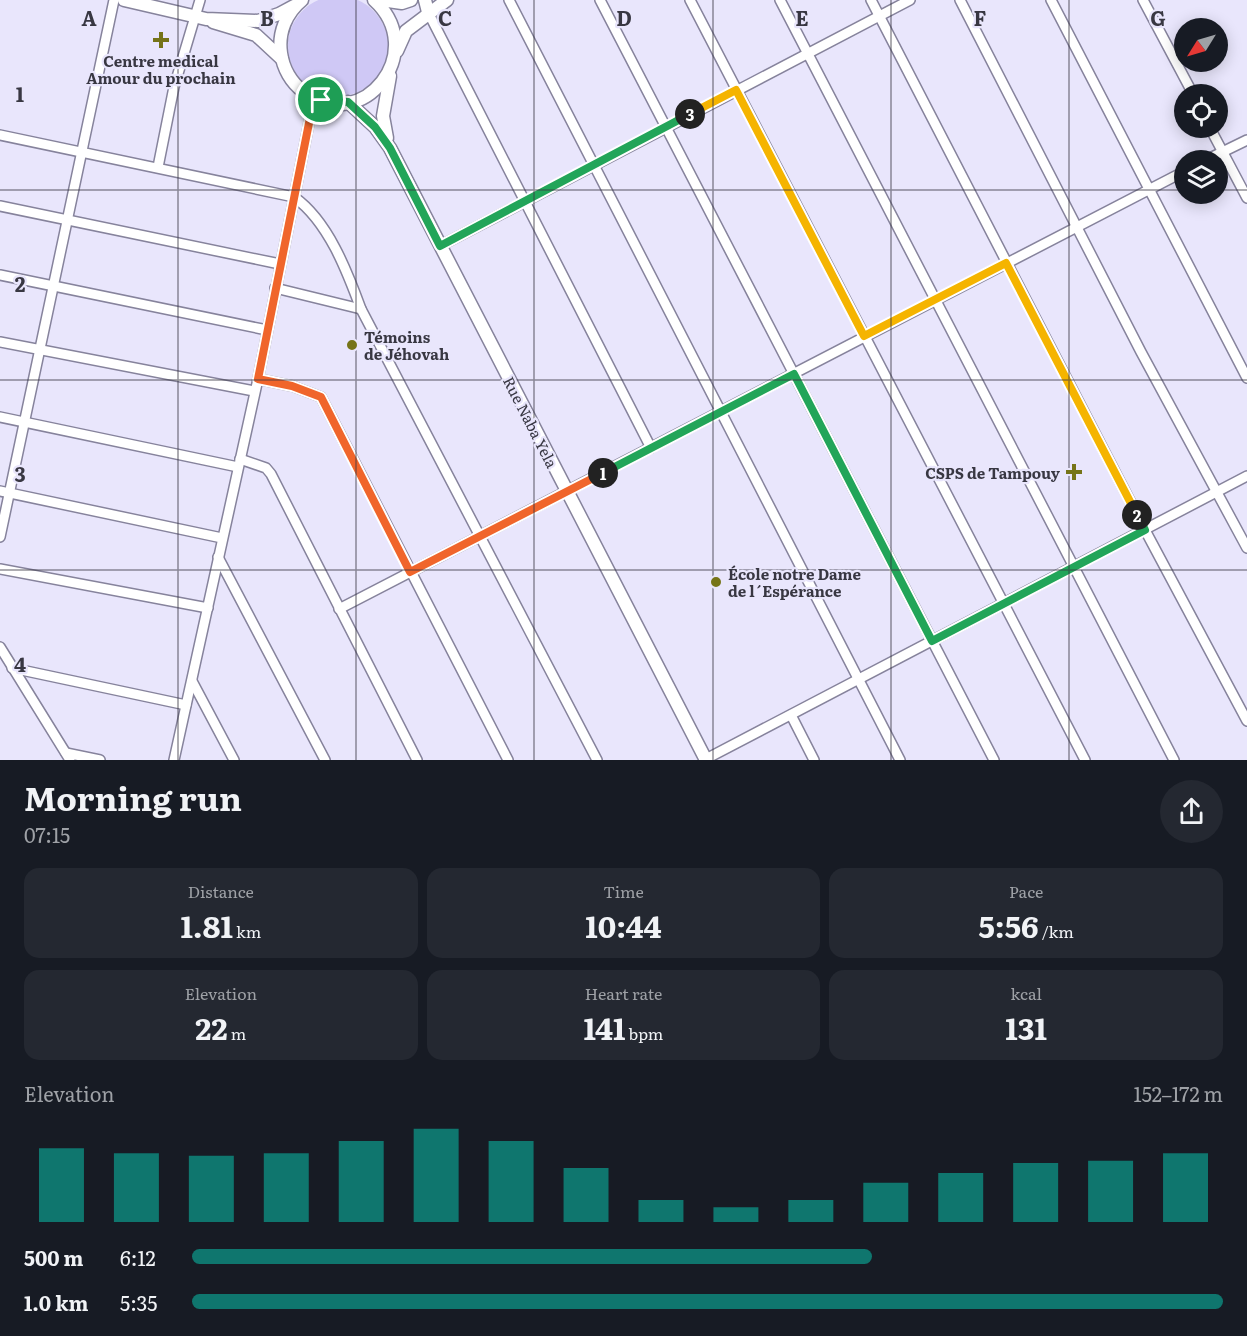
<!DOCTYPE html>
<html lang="en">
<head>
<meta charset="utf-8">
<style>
	:root { --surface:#171b24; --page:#242831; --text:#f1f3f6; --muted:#9ea1a6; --accent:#0f766e }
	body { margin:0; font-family:Literata,serif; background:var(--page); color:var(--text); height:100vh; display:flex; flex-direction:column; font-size:22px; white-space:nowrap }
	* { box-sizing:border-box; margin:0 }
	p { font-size:20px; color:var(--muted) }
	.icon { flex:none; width:33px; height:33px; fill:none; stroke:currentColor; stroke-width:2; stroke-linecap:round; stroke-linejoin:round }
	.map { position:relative; height:760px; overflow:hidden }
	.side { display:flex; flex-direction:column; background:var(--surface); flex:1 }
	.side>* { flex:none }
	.needle { width:39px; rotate:233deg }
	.controls { position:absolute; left:1174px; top:18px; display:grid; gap:12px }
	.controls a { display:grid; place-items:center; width:54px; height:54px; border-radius:50%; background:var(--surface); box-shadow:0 3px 15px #0003; font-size:30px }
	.pin { position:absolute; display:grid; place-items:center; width:51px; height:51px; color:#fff; margin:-26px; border:3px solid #fff; border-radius:50%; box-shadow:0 2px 6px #0007 }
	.km { position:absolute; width:30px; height:30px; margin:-15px; border-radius:50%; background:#222; color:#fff; font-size:16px; line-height:30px; text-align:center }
	.round { display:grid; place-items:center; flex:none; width:63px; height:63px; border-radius:32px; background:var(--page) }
	.head { display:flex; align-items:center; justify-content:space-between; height:102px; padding:0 24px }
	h1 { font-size:33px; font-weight:700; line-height:45px }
	.figures { display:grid; grid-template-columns:repeat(3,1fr); gap:9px; height:102px; padding:6px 24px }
	.figures div { display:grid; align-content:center; border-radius:15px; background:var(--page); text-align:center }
	.figures b { font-size:30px; font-weight:700 }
	.figures small { font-size:16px; font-weight:400 }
	.figures p { font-size:16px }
	.chart { height:168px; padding:12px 24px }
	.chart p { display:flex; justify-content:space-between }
	.chart svg { width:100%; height:108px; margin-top:6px; stroke:var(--accent); stroke-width:6 }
	ul { padding:0 24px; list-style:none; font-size:20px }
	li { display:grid; grid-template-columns:96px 72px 1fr; align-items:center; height:45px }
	li i { height:15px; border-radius:8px; background:var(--accent) }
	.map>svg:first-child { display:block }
</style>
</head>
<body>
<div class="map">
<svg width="1247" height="760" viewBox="0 0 1247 760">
	<rect width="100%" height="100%" fill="#e9e6fc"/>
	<!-- green -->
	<circle fill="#cfc8f5" cx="338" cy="46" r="50"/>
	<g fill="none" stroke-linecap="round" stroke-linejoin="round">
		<!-- minor casing -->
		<g stroke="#86839c" stroke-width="12">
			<g id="minor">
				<path d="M 509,0 L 900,760"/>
				<path d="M 600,0 L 994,760"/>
				<path d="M 690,0 L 1085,760"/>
				<path d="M 780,0 L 1174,760"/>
				<path d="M 871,0 L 1145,530 L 1247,721"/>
				<path d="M 960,0 L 1141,352 L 1247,548"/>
				<path d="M 1051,0 L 1247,378"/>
				<path d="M 1143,0 L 1193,94"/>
				<path d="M 428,12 L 651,448"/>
				<path d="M 1210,128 L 1247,198"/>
				<path d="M 0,135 L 294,197 C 328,221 347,271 361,309 L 597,760"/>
				<path d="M 1206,160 L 1247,140"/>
				<path d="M 158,167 L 174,87 L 200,0"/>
				<path d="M 0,206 L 280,264"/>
				<path d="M 440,246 L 910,0"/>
				<path d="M 0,275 L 267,330"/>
				<path d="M 275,288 L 361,309"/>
				<path d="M 0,342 L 254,391"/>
				<path d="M 258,379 L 292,386 L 321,397 L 508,760"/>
				<path d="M 0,417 L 238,467"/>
				<path d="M 240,459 L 266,468 L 271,474 L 417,760"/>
				<path d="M 0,491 L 222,538"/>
				<path d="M 0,537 L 114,0"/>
				<path d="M 218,557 L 325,760"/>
				<path d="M 0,569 L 208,608"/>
				<path d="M 339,609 L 1185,171"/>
				<path d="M 0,647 L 70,760"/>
				<path d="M 12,668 L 186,705"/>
				<path d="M 192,681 L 234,760"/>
				<path d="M 791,715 L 814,760"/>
				<path d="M 66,753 L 100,760"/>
				<path d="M 174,760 L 258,379 L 314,98"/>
				<path d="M 704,760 L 1247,476"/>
			</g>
		</g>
		<!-- tertiary casing -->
		<g stroke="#86839c" stroke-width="15">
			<g id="tertiary">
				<path d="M 124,0 L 206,19 L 258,21 L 279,14 L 294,6"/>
				<path d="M 302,0 C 286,13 278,33 281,53 C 283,68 291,83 304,92 C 363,136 430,51 374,0"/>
				<path d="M 381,0 L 402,3 L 411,0"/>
				<path d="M 425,0 L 428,12"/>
				<path d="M 213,22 L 256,35 L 282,59"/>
				<path d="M 397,51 L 406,31 L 447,0"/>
				<path d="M 348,102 L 375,127 L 390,148 L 706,760"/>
				<path d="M 387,138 L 383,116 L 390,76"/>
			</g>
		</g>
		<!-- minor -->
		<use href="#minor" stroke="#fff" stroke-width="9"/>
		<!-- tertiary -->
		<use href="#tertiary" stroke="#fff" stroke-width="12"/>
	</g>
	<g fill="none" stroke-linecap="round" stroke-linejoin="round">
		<!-- split-1 casing -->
		<g stroke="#fff" stroke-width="12">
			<path id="split-1" d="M 321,100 L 314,98 L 258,379 L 292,386 L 321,397 L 410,572 L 603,473"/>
		</g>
		<!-- split-2 casing -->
		<g stroke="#fff" stroke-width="12">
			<path id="split-2" d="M 603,473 L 794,374 L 932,641 L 1145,530 L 1137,515"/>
		</g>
		<!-- split-3 casing -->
		<g stroke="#fff" stroke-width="12">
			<path id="split-3" d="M 690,114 L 736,90 L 864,336 L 1006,263 L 1137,515"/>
		</g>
		<!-- split-4 casing -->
		<g stroke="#fff" stroke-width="12">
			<path id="split-4" d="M 321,100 L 348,102 L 375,127 L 390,148 L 440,246 L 690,114"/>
		</g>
		<!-- split-1 -->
		<use href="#split-1" stroke="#f0652b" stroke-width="8"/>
		<!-- split-2 -->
		<use href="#split-2" stroke="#22a559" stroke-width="8"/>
		<!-- split-3 -->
		<use href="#split-3" stroke="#f5b400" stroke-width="8"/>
		<!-- split-4 -->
		<use href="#split-4" stroke="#22a559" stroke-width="8"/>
	</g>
	<!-- grid -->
	<path fill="none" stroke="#383742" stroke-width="1.5" stroke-opacity="0.55" d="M 178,0 L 178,760M 356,0 L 356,760M 534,0 L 534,760M 713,0 L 713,760M 891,0 L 891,760M 1069,0 L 1069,760M 0,190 L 1185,190M 1218,190 L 1247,190M 0,380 L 1247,380M 0,570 L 1247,570"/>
	<!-- markers -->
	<g fill="#767418" stroke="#e9e6fc" stroke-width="2">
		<path d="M158 31h6v6h6v6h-6v6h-6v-6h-6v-6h6z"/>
		<circle cx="352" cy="345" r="6"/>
		<path d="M1071 463h6v6h6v6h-6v6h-6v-6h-6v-6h6z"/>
		<circle cx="716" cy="582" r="6"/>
	</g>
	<g text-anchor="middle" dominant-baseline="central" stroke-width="4.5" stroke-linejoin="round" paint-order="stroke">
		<!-- poi labels -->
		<g font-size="15" font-weight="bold" fill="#383742" stroke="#e9e6fc" text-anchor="start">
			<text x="161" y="60" text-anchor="middle">Centre medical<tspan x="161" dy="17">Amour du prochain</tspan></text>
			<text x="364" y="336">Témoins<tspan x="364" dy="17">de Jéhovah</tspan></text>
			<text x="1060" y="472" text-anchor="end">CSPS de Tampouy</text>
			<text x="728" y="573">École notre Dame<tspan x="728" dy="17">de l´Espérance</tspan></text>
		</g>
		<!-- street labels -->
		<g font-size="15" fill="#383742" stroke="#e9e6fc">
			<text transform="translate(531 422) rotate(63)">Rue Naba Yela</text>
		</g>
	</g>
	<g font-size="20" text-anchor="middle" font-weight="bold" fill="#383742" stroke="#e9e6fc" stroke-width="4.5" stroke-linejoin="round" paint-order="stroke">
		<text x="89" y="26">A</text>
		<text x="267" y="26">B</text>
		<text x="445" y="26">C</text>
		<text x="624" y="26">D</text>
		<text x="802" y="26">E</text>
		<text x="980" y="26">F</text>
		<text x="1158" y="26">G</text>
		<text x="20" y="102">1</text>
		<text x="20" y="292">2</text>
		<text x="20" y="482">3</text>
		<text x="20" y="672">4</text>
	</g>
</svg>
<div class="controls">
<a><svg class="needle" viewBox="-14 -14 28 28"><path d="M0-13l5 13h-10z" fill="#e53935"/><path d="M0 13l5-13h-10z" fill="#9ea1a6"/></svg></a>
<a><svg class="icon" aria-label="locate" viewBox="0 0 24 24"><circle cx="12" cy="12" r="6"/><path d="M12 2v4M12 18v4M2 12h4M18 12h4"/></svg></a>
<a><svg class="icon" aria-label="layers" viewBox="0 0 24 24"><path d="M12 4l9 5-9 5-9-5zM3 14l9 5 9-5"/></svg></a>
</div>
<div class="pin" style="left:321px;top:100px;background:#1e9e55"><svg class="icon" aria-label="arrive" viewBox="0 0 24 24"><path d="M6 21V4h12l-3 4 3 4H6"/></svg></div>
<b class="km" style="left:603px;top:473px">1</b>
<b class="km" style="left:1137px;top:515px">2</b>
<b class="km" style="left:690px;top:114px">3</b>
</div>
<section class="side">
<div class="head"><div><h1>Morning run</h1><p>07:15</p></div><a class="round"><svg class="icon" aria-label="share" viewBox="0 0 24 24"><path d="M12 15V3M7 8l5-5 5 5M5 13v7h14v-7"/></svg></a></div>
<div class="figures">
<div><p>Distance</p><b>1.81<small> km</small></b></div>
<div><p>Time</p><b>10:44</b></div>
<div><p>Pace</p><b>5:56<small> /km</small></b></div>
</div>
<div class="figures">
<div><p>Elevation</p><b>22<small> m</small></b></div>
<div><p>Heart rate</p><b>141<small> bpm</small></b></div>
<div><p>kcal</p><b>131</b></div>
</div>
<div class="chart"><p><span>Elevation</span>152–172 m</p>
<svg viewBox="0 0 160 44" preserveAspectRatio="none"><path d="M5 44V14M15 44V16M25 44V17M35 44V16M45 44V11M55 44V6M65 44V11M75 44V22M85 44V35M95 44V38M105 44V35M115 44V28M125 44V24M135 44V20M145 44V19M155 44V16"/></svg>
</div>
<ul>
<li><b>500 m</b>6:12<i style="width:66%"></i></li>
<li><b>1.0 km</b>5:35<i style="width:100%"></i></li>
</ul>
</section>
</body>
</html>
